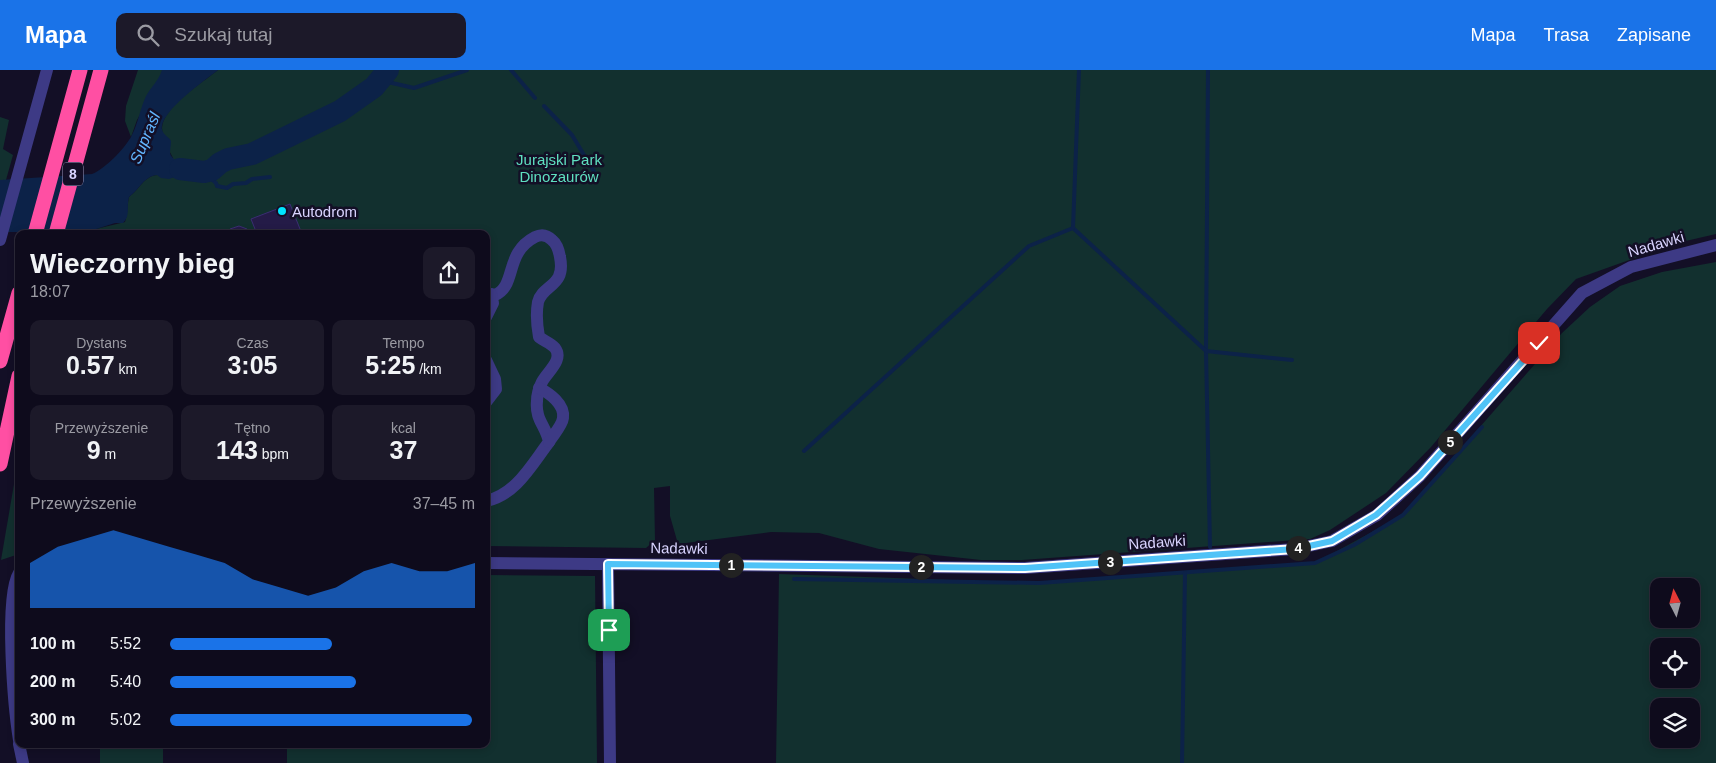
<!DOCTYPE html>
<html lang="pl">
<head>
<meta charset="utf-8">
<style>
	:root { --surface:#0e0b1c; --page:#1c1929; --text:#f1f3f6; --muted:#9b9ba3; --line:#2e2b3b; --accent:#1a73e8 }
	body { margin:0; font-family:Arial,sans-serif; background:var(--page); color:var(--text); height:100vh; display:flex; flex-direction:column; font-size:19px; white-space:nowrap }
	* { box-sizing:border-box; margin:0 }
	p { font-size:16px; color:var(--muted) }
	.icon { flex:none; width:28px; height:28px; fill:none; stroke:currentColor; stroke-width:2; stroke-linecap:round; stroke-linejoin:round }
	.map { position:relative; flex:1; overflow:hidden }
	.panel { position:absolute; left:15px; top:160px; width:475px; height:518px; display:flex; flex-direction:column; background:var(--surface); border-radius:10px; box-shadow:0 2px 8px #0003,0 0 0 1px var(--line) }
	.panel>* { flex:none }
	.needle { width:32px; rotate:354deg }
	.buttons { position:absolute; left:1650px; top:508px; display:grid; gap:10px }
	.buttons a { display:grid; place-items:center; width:50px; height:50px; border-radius:10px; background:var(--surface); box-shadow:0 2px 8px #0003,0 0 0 1px var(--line); font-size:25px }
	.pin { position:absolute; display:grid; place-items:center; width:42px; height:42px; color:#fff; margin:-21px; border-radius:10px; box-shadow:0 2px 8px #0006 }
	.km { position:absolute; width:25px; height:25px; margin:-12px; border-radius:50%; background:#222; color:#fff; font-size:14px; line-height:25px; text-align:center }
	.round { display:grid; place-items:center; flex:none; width:52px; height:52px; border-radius:10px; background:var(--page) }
	.summary { display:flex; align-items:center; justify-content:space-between; height:85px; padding:0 15px }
	h1 { font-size:28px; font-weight:700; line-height:38px }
	.metrics { display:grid; grid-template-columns:repeat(3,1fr); gap:8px; height:85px; padding:5px 15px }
	.metrics div { display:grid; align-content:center; border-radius:10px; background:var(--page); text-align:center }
	.metrics b { font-size:25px; font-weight:700 }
	.metrics small { font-size:14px; font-weight:400 }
	.metrics p { font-size:14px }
	.chart { height:140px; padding:10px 15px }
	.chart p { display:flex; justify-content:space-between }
	.chart svg { width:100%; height:90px; margin-top:5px; fill:var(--accent); opacity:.7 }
	ul { padding:0 15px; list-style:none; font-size:16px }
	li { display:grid; grid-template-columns:80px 60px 1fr; align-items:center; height:38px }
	li i { height:12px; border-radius:6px; background:var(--accent) }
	header { display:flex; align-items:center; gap:30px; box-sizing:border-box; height:70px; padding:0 25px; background:var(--accent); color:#fff }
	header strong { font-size:24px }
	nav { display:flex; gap:28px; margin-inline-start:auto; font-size:18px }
	.search { width:350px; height:45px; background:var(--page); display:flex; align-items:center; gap:12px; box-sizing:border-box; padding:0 18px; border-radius:10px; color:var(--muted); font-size:19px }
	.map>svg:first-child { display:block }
</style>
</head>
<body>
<header>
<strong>Mapa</strong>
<div class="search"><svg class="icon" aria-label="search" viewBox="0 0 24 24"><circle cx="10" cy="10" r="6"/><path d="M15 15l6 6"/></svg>Szukaj tutaj</div>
<nav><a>Mapa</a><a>Trasa</a><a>Zapisane</a></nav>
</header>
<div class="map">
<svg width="1716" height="693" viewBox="0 0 1716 693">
	<rect width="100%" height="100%" fill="#130f26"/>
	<!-- green -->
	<g fill="#12302f" fill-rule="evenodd">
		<path d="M 138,0 L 164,0 L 137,50 L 131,67 L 125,51 L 126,36 Z"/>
		<path d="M 218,0 L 1716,0 L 1716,164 L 1677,173 L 1576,209 L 1547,239 L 1431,377 L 1386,423 L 1330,460 L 1310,469 L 1022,490 L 981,490 L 879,479 L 819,463 L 771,462 L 678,474 L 670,446 L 670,416 L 654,418 L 655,470 L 646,478 L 486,476 L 486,164 L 75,164 L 125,152 C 128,143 127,135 129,127 C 139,120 144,106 157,105 L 173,88 C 169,80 162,67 162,58 C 163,37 202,13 218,0 Z"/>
		<path d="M 0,47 L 9,50 L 3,79 L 13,85 L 6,110 L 0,110 Z"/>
		<path d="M 1716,192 L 1716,693 L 776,693 L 779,504 L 1039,513 L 1315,493 L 1403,445 L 1562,263 L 1590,237 L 1620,216 L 1662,202 ZM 1659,516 L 1691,516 L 1691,549 L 1659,549 ZM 1659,576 L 1691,576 L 1691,609 L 1659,609 ZM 1659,636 L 1691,636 L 1691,669 L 1659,669 Z"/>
		<path d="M 19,385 L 19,484 L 1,490 Z"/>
		<path d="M 486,505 L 595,506 L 597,693 L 287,693 L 287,674 L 486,674 Z"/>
		<rect x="100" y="674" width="63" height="19"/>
	</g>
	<!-- water -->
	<path fill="#0c2248" d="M 162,0 L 218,0 C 207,9 154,45 163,62 C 164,65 169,67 171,71 C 171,75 170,79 170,83 C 172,94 198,98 207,98 L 210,102 L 208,106 L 203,107 L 183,104 L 169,109 L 161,108 L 157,105 C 144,106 139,120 129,127 C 126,137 131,145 123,153 L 115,153 L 87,162 L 0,162 L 0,110 L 92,104 C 105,99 124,79 131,67 C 138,54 140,39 146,26 C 151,17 159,10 162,0 Z"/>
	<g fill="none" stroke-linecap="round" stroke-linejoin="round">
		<!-- stream -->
		<g stroke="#0c2248" stroke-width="4">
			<path d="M 511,0 L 535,28"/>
			<path d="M 1208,0 L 1206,281 L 1210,477"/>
			<path d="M 379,10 L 414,18 L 467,0"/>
			<path d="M 544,36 L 572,65 L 596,105"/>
			<path d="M 206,104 L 216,113 L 217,116 L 227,118 L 233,114 L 246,113 L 252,109 L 270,107"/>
			<path d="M 1073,158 L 1206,281 L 1292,290"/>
			<path d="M 804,381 L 1029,176 L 1073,158 L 1079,0"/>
			<path d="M 794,509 L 1039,513 L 1315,493 L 1354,475 L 1403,445 L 1482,357"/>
			<path d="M 1182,693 L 1185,503"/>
		</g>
		<!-- river -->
		<path stroke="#0c2248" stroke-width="22" d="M 180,99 L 204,102 L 212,100 L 220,93 L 228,89 L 252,84 L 291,65 L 340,41 L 374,17 L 388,0"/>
	</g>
	<!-- building -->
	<g fill="#241b47" stroke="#3b2d73">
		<path d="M 290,134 L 302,164 L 257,164 L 251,149 Z"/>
		<path d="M 239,156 L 247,159 L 251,164 L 226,164 L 230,159 Z"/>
	</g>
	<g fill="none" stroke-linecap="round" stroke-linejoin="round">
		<!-- minor -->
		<g stroke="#3d3a85" stroke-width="12">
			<path d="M 0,170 L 47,0"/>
			<path d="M 486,223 L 495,225 C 517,216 504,183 535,167 C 541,164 547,165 552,170 C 557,174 559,181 560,187 C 566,217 543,214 538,232 C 536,243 537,256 539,267 C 544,271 551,273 555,278 C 564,290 547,302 542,312 C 539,318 537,324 537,331 C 535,350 546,356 549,372 C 532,394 516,425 486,431"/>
			<path d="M 486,247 L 493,233 L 491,224"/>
			<path d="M 486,290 L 495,309 L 496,319 L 486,332"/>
			<path d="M 539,318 C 549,323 565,334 563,348 C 562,356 553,365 549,372"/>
			<path d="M 486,493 L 1025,498 L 1295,479 L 1332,471 L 1377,445 L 1420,406 L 1582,223 L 1631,197 L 1716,175"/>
			<path d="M 608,494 L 610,693"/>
			<path d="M 19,503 C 4,527 14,639 19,670"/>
			<path d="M 19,674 L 23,693"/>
		</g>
		<!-- highway -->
		<g stroke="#ff4fa3" stroke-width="15">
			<path d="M 35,164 L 80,0"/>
			<path d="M 56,164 L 101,0"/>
			<path d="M 0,291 L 19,223"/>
			<path d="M 0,394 L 19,306"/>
		</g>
	</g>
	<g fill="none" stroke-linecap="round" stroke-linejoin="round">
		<!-- route casing -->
		<g stroke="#fff" stroke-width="10">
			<path id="route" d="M 609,560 L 608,494 L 1025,498 L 1295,479 L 1332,471 L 1376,445 L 1420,406 L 1539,273"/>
		</g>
		<!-- route -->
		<use href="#route" stroke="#4fc3f7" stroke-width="6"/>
	</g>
	<!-- markers -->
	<circle fill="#00e5ff" stroke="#130f26" stroke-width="2" cx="282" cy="141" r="5"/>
	<g text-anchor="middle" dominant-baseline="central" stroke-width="5" stroke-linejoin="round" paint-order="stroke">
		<!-- shield labels -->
		<rect fill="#130f26" stroke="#9e99be" stroke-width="1" x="63" y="92.5" width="20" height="23" rx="4"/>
		<g font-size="14" font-weight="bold" fill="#d9d4ff">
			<text x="73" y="104">8</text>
		</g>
		<!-- park labels -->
		<g font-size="15" fill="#5fe0c0" stroke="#130f26">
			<text x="559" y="89">Jurajski Park<tspan x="559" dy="17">Dinozaurów</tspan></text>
		</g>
		<!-- poi labels -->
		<g font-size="15" fill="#d9d4ff" stroke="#130f26" text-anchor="start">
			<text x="292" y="141">Autodrom</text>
		</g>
		<!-- street labels -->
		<g font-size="15" fill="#d9d4ff" stroke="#130f26">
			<text transform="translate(1656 174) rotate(-16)">Nadawki</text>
			<text transform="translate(1157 472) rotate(-4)">Nadawki</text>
			<text transform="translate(679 478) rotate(1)">Nadawki</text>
		</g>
		<!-- water labels -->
		<g font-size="16" font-style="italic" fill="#62b6ff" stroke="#130f26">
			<text transform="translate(145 68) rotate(-67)">Supraśl</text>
		</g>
	</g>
</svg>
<div class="buttons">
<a><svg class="needle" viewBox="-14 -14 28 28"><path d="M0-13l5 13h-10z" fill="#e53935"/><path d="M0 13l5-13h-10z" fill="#9b9ba3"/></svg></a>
<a><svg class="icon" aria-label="locate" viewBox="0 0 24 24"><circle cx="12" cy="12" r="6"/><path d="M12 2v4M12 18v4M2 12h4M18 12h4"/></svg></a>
<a><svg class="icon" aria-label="layers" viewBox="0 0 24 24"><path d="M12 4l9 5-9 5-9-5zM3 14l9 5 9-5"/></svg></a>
</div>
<div class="pin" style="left:609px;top:560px;background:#1e9e55"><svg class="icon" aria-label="arrive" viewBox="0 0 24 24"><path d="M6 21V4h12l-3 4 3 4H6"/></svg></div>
<div class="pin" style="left:1539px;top:273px;background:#d93025"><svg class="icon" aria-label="check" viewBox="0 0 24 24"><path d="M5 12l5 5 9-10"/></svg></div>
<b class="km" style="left:731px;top:495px">1</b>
<b class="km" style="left:921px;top:497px">2</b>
<b class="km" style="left:1110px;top:492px">3</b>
<b class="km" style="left:1298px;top:478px">4</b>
<b class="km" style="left:1450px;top:372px">5</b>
<section class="panel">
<div class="summary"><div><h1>Wieczorny bieg</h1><p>18:07</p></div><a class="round"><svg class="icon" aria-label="share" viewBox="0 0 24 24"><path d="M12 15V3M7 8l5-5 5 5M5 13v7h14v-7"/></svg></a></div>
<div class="metrics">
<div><p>Dystans</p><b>0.57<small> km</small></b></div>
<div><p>Czas</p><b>3:05</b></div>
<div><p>Tempo</p><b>5:25<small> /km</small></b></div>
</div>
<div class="metrics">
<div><p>Przewyższenie</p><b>9<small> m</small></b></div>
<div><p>Tętno</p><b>143<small> bpm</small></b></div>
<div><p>kcal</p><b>37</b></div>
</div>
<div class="chart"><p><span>Przewyższenie</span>37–45 m</p>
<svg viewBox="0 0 160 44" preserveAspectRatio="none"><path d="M0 44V22L10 14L20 10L30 6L40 10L50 14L60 18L70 22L80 30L90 34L100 38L110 34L120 26L130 22L140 26L150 26L160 22V44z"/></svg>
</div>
<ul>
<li><b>100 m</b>5:52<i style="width:53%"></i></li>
<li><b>200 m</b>5:40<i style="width:61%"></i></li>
<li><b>300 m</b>5:02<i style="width:99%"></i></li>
</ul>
</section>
</div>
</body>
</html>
